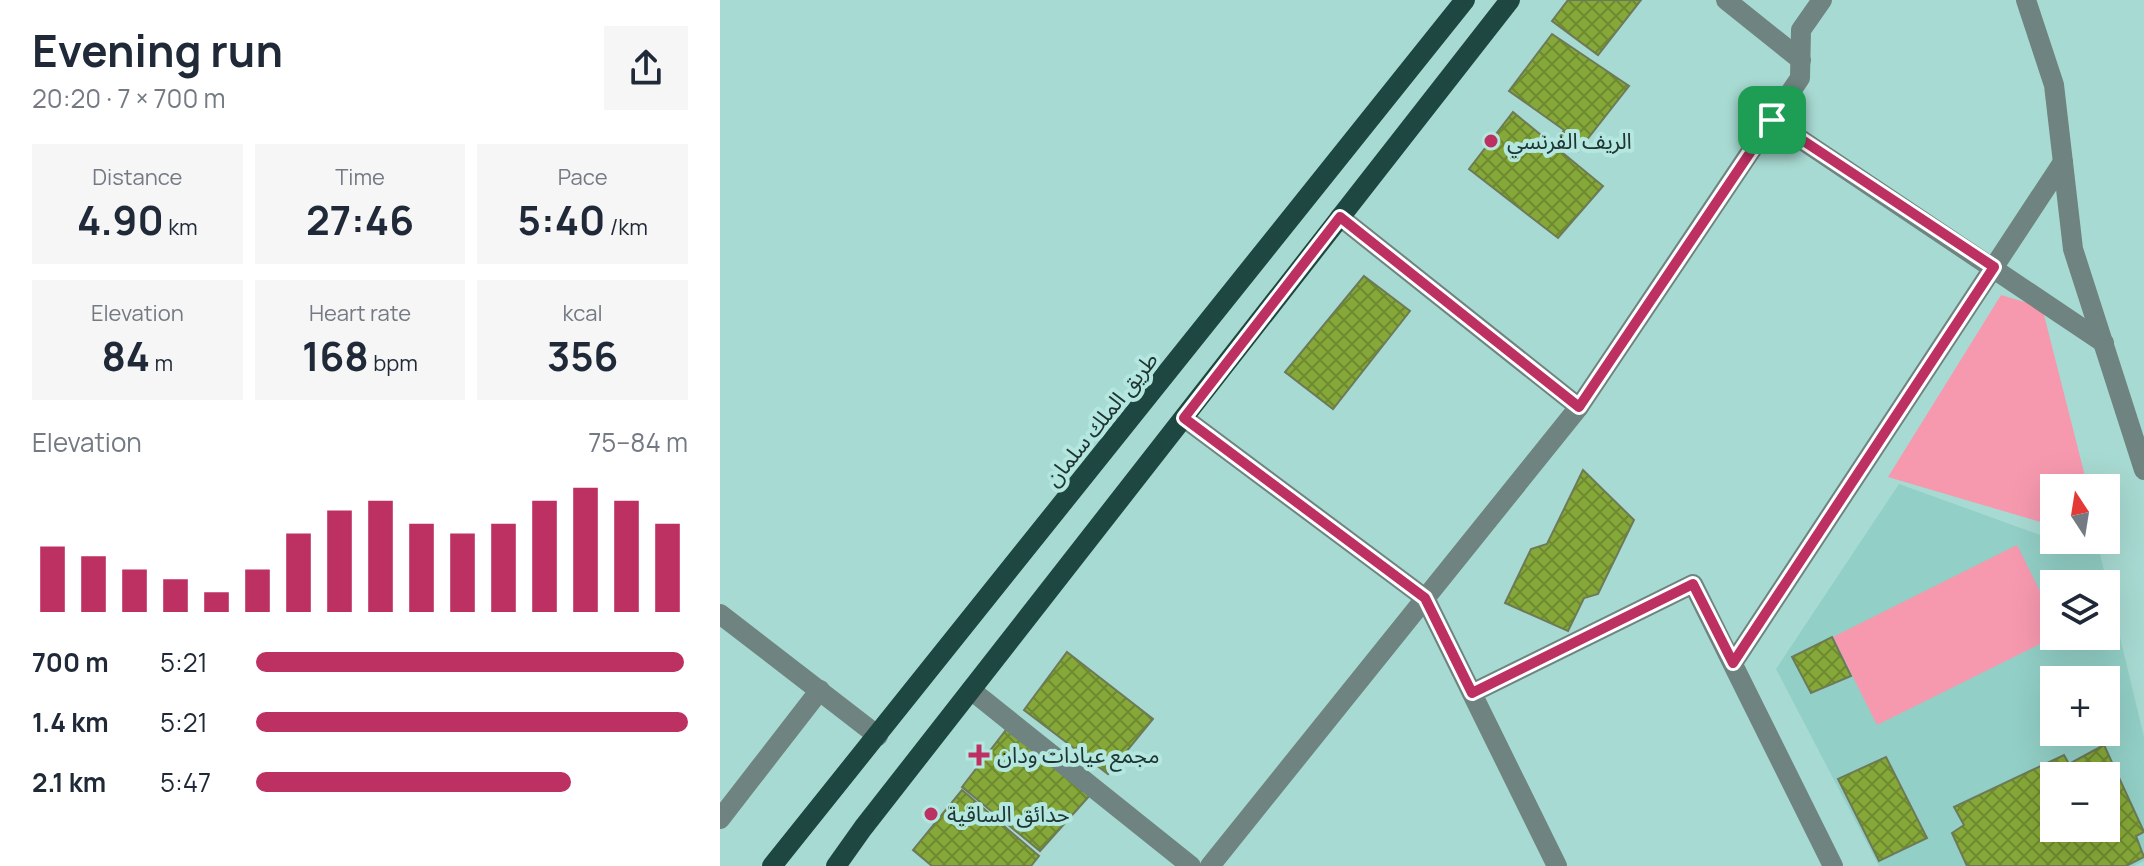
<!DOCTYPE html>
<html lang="en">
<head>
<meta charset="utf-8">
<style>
	:root { --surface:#fff; --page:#f6f6f7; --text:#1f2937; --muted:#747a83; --accent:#bd3062 }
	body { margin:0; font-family:Manrope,"Noto Sans Arabic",sans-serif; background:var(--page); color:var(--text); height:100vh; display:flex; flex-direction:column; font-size:30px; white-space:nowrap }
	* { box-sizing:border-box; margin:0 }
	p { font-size:26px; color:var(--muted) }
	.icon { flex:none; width:44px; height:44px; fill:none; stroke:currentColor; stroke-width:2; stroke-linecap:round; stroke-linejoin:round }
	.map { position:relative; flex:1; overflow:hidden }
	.drawer { display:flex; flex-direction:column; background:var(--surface); width:720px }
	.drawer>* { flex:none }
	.needle { width:52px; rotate:348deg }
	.fabs { position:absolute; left:1320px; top:474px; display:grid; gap:16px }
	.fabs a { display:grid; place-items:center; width:80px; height:80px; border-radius:0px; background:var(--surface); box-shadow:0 8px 32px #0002; font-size:40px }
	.pin { position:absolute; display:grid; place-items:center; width:68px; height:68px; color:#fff; margin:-34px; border-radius:16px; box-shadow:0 4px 12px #0006 }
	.round { display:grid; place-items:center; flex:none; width:84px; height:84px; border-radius:0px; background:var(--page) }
	.summary { display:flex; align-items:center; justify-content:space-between; height:136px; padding:0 32px }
	h1 { font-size:44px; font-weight:700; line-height:60px }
	.stats { display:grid; grid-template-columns:repeat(3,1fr); gap:12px; height:136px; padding:8px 32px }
	.stats div { display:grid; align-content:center; border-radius:0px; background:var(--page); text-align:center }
	.stats b { font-size:40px; font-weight:700 }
	.stats small { font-size:22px; font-weight:400 }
	.stats p { font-size:22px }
	.chart { height:224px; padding:16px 32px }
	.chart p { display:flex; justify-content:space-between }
	.chart svg { width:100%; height:144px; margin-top:8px; stroke:var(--accent); stroke-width:6 }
	ul { padding:0 32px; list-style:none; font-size:26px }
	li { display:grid; grid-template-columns:128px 96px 1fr; align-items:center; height:60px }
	li i { height:20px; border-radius:10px; background:var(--accent) }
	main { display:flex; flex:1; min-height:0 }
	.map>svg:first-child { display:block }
</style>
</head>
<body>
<main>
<section class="drawer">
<div class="summary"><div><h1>Evening run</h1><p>20:20 · 7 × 700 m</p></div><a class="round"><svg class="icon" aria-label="share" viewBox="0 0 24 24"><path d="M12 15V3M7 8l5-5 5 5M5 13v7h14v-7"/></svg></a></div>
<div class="stats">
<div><p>Distance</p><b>4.90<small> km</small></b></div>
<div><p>Time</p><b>27:46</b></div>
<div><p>Pace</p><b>5:40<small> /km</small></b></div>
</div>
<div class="stats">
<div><p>Elevation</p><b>84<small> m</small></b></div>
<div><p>Heart rate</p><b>168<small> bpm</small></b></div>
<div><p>kcal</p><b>356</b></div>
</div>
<div class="chart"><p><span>Elevation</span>75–84 m</p>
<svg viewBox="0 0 160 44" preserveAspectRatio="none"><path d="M5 44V24M15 44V27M25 44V31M35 44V34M45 44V38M55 44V31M65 44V20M75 44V13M85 44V10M95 44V17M105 44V20M115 44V17M125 44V10M135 44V6M145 44V10M155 44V17"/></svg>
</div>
<ul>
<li><b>700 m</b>5:21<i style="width:99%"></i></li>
<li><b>1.4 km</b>5:21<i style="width:100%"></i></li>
<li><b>2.1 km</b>5:47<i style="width:73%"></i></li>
</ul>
</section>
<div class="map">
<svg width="1424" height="866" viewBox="0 0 1424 866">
	<defs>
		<pattern id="building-cross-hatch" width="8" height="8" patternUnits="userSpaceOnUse" patternTransform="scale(2)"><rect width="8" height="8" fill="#86a838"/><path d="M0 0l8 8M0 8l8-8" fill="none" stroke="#6d8a30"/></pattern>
	</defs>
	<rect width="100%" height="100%" fill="#a7dad2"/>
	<!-- built -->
	<path fill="#92cfc6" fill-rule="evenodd" d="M 1179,484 L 1334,540 L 1380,554 L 1424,737 L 1424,861 L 1414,866 L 1159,866 L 1056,669 ZM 1334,584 L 1386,584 L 1386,636 L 1334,636 ZM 1334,680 L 1386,680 L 1386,732 L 1334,732 ZM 1334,776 L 1386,776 L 1386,828 L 1334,828 Z"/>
	<!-- green -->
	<g fill="#f699af">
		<path d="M 1281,295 L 1322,307 L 1368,488 L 1334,488 L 1334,526 L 1168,477 Z"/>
		<path d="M 1297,545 L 1334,619 L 1334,636 L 1336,636 L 1157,725 L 1113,637 Z"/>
	</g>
	<!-- building -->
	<g fill="url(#building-cross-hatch)" stroke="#6d7a57" stroke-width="2" fill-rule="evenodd">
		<path d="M 848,0 L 921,0 L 878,55 L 832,21 Z"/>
		<path d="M 832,34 L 909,86 L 858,151 L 840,137 L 844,130 L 789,91 Z"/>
		<path d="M 793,112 L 883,186 L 838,238 L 749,169 Z"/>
		<path d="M 644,276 L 690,311 L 613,409 L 565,372 Z"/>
		<path d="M 863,470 L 914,520 L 878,594 L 864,598 L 848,631 L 785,603 L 811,549 L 827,544 Z"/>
		<path d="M 1112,637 L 1131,676 L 1091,693 L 1072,657 Z"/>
		<path d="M 347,652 L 433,719 L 388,774 L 304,710 Z"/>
		<path d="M 289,726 L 371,794 L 320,851 L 242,787 Z"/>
		<path d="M 1384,745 L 1424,832 L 1416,836 L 1424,857 L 1406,866 L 1247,866 L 1232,833 L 1244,825 L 1234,807 L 1344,755 L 1349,764 ZM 1334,776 L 1386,776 L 1386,828 L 1334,828 Z"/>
		<path d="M 1166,757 L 1207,838 L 1159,861 L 1118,779 Z"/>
		<path d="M 242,790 L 319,856 L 311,866 L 212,866 L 193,850 Z"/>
	</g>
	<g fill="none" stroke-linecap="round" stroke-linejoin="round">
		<!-- minor -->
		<g stroke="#6f8380" stroke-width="20">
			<path d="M 1006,0 L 1081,60"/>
			<path d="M 1306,0 L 1334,85 L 1353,249 L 1424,470"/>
			<path d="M 1052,120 L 1384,343"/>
			<path d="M 620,217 L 859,407"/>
			<path d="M 464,418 L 705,598 L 837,866"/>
			<path d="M 0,614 L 158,736"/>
			<path d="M 1013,663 L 1343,162"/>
			<path d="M 251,690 L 471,866"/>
			<path d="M 752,693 L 973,584 L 1113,866"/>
			<path d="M 0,819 L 100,690"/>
			<path d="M 490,866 L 859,407 L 1080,78 L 1081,30 L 1102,0"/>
		</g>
		<!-- major -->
		<g stroke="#1e4741" stroke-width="20">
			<path d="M 52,866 L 745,0"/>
			<path d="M 116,866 L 143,828 L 790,0"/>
		</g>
	</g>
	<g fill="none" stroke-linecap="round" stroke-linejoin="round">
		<!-- route casing -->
		<g stroke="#fff" stroke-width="16">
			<path id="route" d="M 1052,120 L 1274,267 L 1013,663 L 973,584 L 752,693 L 705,598 L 464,418 L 620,217 L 859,407 Z"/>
		</g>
		<!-- route -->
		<use href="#route" stroke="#bd3062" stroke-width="10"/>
	</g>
	<!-- markers -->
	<g fill="#bd3062" stroke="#b3e7df" stroke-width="3">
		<circle cx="771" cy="141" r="8"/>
		<path d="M255 743h8v8h8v8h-8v8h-8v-8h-8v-8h8z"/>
		<circle cx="211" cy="814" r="8"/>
	</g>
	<g text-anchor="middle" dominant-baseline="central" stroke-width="8" stroke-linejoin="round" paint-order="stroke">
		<!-- poi labels -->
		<g font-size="22" fill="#203532" stroke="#b3e7df" text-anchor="start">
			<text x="787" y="141">الريف الفرنسي</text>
			<text x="277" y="755">مجمع عيادات ودان</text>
			<text x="227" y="814">حدائق الساقية</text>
		</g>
		<!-- street labels -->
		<g font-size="22" fill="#203532" stroke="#b3e7df">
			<text transform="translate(381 419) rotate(-51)">طريق الملك سلمان</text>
		</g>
	</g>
</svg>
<div class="fabs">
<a><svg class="needle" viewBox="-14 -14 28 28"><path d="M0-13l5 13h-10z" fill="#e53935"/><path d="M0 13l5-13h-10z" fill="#747a83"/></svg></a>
<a><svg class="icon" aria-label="layers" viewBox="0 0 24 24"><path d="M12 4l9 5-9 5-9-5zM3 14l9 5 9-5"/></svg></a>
<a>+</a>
<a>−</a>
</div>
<div class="pin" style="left:1052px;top:120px;background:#1e9e55"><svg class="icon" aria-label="arrive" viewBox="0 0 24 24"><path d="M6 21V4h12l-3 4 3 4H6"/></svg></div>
</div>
</main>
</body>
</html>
